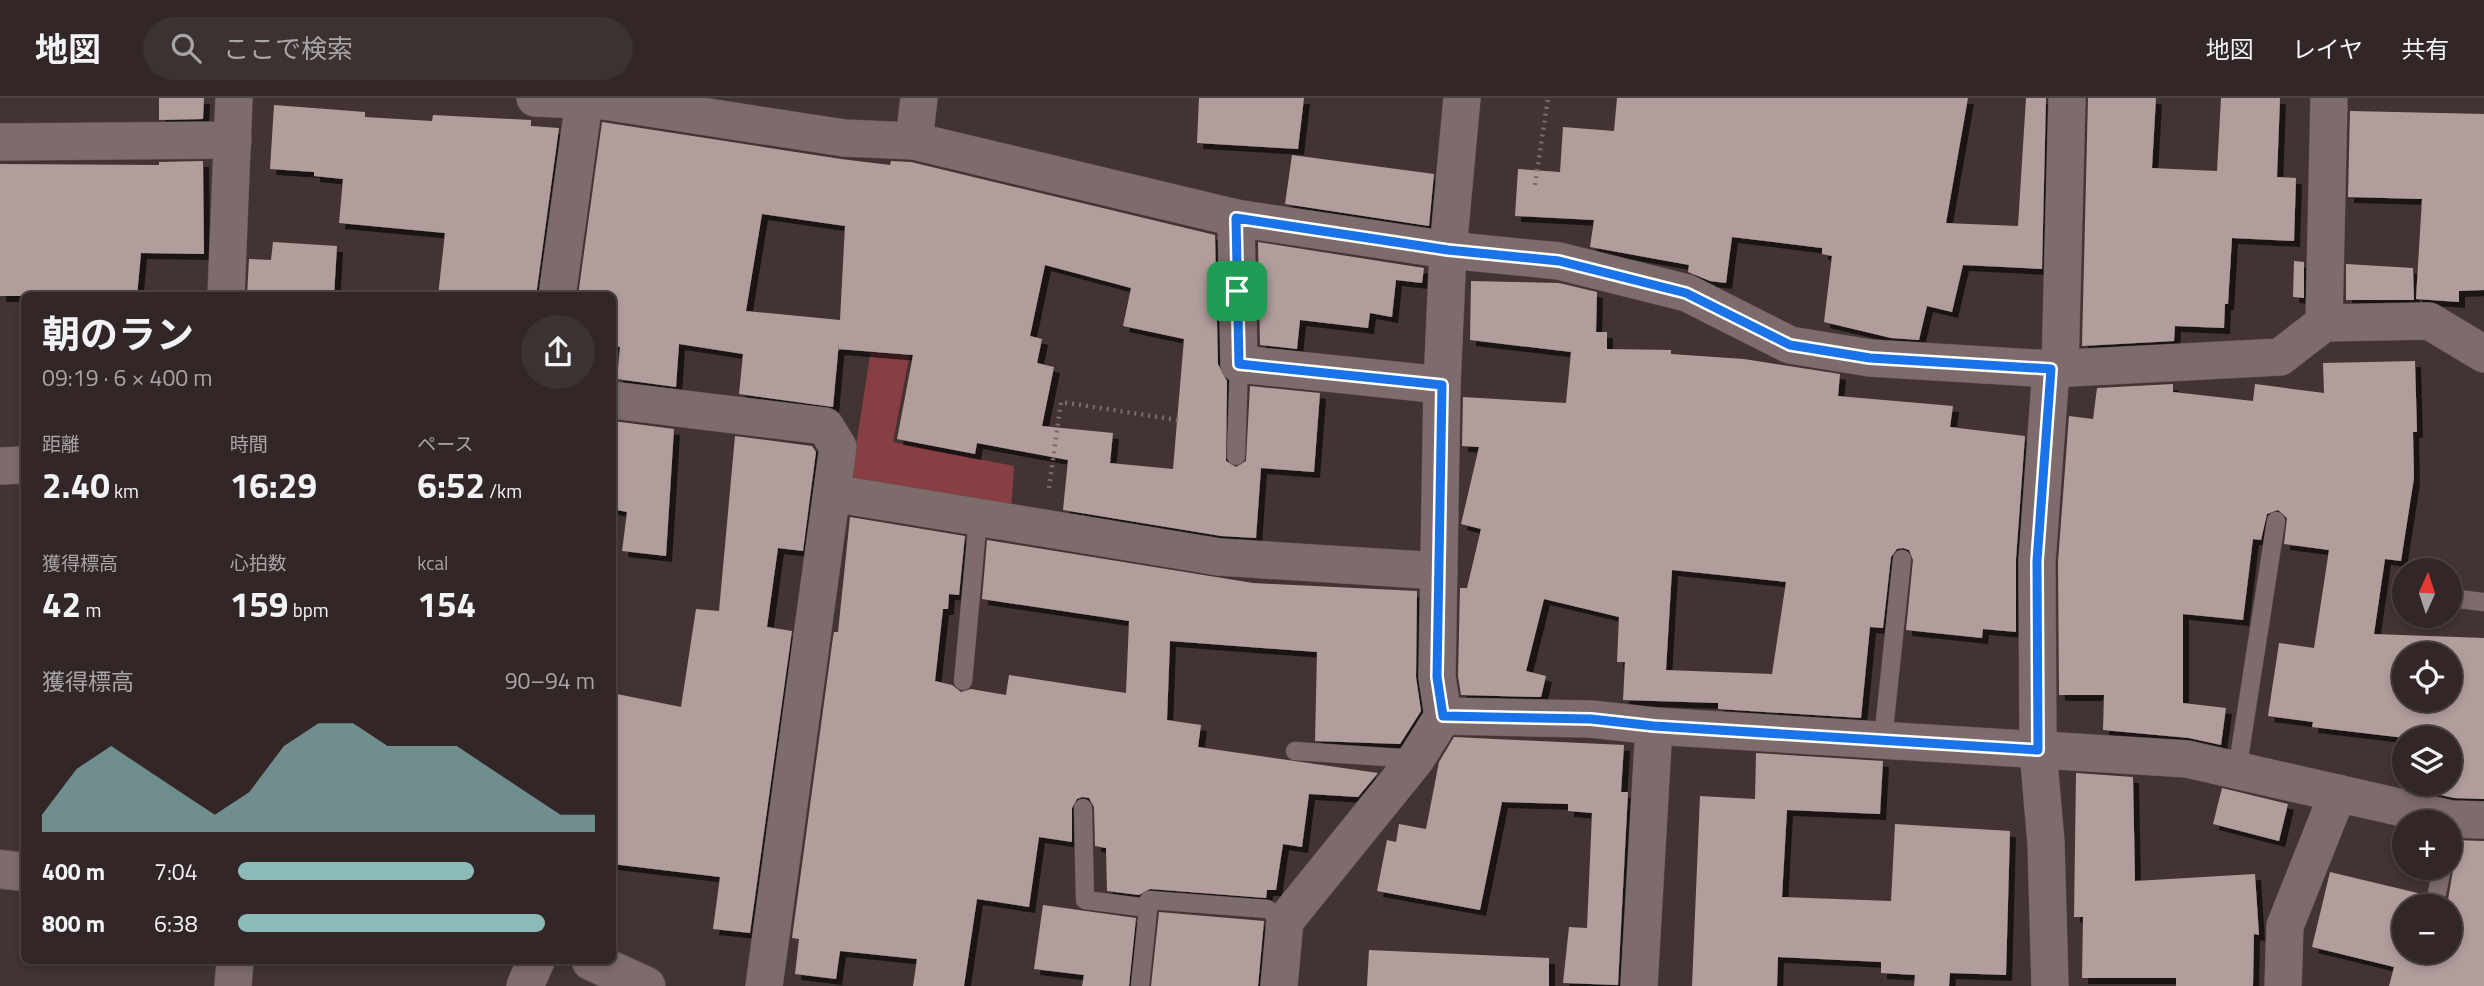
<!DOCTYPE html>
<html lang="ja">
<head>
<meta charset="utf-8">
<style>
	:root { --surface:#322626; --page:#3d3232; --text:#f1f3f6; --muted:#a8a5a7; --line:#4d4343; --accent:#8bbbb9 }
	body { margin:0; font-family:"Titillium Web","Noto Sans JP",sans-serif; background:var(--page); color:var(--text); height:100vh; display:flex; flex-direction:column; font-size:26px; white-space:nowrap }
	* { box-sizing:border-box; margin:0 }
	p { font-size:23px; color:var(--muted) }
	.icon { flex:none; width:38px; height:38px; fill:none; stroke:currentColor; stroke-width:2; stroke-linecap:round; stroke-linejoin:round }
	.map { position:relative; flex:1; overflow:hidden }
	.sheet { position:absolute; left:21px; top:194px; width:595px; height:672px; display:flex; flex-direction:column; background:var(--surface); border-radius:10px; box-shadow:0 4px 10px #0003,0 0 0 2px var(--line) }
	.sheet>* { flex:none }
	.needle { width:46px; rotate:3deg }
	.fabs { position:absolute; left:2392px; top:460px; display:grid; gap:14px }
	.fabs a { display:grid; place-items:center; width:70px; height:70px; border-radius:50%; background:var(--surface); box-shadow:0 4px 10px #0003,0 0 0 2px var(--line); font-size:35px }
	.pin { position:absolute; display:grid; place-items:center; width:60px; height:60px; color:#fff; margin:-30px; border-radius:14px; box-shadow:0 4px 10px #0006 }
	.round { display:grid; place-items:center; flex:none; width:74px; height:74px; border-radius:37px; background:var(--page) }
	.overview { display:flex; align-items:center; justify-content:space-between; height:119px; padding:0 21px }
	h1 { font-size:38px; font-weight:700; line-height:52px }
	.metrics { display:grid; grid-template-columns:repeat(3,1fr); gap:10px; height:119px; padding:7px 21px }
	.metrics div { display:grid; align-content:center }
	.metrics b { font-size:35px; font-weight:700 }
	.metrics small { font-size:19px; font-weight:400 }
	.metrics p { font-size:19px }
	.chart { height:196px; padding:14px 21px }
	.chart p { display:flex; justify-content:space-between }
	.chart svg { width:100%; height:126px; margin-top:7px; fill:var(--accent); opacity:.7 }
	ul { padding:0 21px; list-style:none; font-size:23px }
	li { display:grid; grid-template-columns:112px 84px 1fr; align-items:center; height:52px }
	li i { height:18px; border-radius:9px; background:var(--accent) }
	header { display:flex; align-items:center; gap:42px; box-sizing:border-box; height:98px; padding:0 35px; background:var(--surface); border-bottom:2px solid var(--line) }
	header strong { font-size:33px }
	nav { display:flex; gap:38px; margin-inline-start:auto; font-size:24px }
	.search { width:490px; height:63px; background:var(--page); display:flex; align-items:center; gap:18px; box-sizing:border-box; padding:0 24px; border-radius:38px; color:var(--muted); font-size:26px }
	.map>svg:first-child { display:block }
</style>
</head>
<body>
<header>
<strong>地図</strong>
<div class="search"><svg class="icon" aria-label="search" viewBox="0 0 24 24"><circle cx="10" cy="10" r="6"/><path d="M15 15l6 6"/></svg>ここで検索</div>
<nav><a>地図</a><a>レイヤ</a><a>共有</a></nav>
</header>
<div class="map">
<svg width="2484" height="888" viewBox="0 0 2484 888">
	<defs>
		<filter id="shadow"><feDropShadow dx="6" dy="6" stdDeviation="0" flood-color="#0009"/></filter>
	</defs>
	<rect width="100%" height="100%" fill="#433333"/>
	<!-- green -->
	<path fill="#883f44" d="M 879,199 L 919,207 L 893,344 L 1014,368 L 1011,414 L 850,387 Z"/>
	<!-- building -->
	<g fill="#b29d9d" fill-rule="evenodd" filter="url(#shadow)">
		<path d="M 159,0 L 204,0 L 203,21 L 159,22 Z"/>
		<path d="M 1199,0 L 1304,0 L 1298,51 L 1197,45 Z"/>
		<path d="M 1617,0 L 1968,0 L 1946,125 L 2018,128 L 2026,0 L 2046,0 L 2042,171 L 1963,167 L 1952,214 L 1927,208 L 1919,242 L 1891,240 L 1824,224 L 1832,158 L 1822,156 L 1822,150 L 1732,139 L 1726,185 L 1710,183 L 1688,174 L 1689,167 L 1590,149 L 1594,122 L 1515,118 L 1518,71 L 1560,74 L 1563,29 L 1614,33 Z"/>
		<path d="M 2088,0 L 2156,0 L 2152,70 L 2217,73 L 2221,0 L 2280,0 L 2277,79 L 2296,80 L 2294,143 L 2232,140 L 2228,206 L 2225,206 L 2224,230 L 2175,228 L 2174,243 L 2082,248 Z"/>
		<path d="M 274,7 L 365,14 L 365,19 L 432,23 L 433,17 L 531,22 L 531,28 L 559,30 L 536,198 L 438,198 L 445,135 L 339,125 L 343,81 L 314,78 L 314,74 L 270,71 Z"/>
		<path d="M 2350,13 L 2484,16 L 2484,192 L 2459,193 L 2459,204 L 2416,201 L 2422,101 L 2348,99 Z"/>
		<path d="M 602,24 L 841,61 L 890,67 L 891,63 L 911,64 L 1215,137 L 1218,266 L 1227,283 L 1226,363 L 1236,369 L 1246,363 L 1250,288 L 1320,295 L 1314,374 L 1261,370 L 1256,440 L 1221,438 L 1063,412 L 1068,362 L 977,345 L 975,356 L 897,341 L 913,257 L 838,251 L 839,244 L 833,309 L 739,296 L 743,256 L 679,246 L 676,289 L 617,281 L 620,249 L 612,248 L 612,198 L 578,198 ZM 762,116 L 845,128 L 840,222 L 746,213 ZM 1045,167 L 1131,190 L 1123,228 L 1184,241 L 1173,371 L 1110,365 L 1113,335 L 1042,328 L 1054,269 L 1037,265 L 1042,241 L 1030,238 Z"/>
		<path d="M 1292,57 L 1434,76 L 1429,128 L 1285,106 Z"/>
		<path d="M 203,63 L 204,156 L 141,155 L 137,198 L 0,198 L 0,66 L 159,67 L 159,64 Z"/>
		<path d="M 273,144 L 337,148 L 334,198 L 247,198 L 249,161 L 271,162 Z"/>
		<path d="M 1258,144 L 1424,170 L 1422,185 L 1396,182 L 1392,219 L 1370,215 L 1368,230 L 1300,222 L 1297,251 L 1260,247 Z"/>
		<path d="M 2294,163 L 2304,164 L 2304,200 L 2293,199 Z"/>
		<path d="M 2346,166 L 2413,170 L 2414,202 L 2346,202 Z"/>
		<path d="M 1471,183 L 1559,185 L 1597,194 L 1596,234 L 1607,234 L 1607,251 L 1671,252 L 1671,256 L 1744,261 L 1840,276 L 1838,298 L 1953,308 L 1950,329 L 2025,338 L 2016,461 L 2016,534 L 1983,531 L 1982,540 L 1906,532 L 1913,462 L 1909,452 L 1903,450 L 1897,451 L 1891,459 L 1883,530 L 1870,529 L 1861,620 L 1718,611 L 1718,605 L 1623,602 L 1625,564 L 1617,564 L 1619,519 L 1544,501 L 1526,573 L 1546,578 L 1541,599 L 1461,597 L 1458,578 L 1460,490 L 1467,490 L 1481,431 L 1461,426 L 1479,349 L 1462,348 L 1463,299 L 1566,305 L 1571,254 L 1470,242 ZM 1672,472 L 1786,484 L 1772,576 L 1666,572 Z"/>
		<path d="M 2415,263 L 2417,334 L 2413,334 L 2414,380 L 2401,463 L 2385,461 L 2374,536 L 2484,540 L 2484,701 L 2454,700 L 2399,688 L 2404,652 L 2404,686 L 2450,686 L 2450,640 L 2405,640 L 2312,629 L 2313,624 L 2268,618 L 2279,545 L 2314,550 L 2329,452 L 2284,446 L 2287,420 L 2278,412 L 2267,416 L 2261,442 L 2253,441 L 2243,522 L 2183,516 L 2183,605 L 2226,610 L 2221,647 L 2189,640 L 2103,632 L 2104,597 L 2059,597 L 2058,464 L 2069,318 L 2093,321 L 2097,290 L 2173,286 L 2173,294 L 2253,303 L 2255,286 L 2324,295 L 2323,265 ZM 2404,556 L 2450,556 L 2450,602 L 2404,602 Z"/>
		<path d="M 613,323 L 674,331 L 666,458 L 622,453 L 627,414 L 612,411 Z"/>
		<path d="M 735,338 L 812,348 L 816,354 L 803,453 L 778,450 L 767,529 L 792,533 L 750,835 L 713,831 L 720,779 L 612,766 L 612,595 L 681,609 L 696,511 L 719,513 Z"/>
		<path d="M 850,419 L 965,438 L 959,497 L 949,496 L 948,511 L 943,511 L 935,583 L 952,587 L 961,594 L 971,591 L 1006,597 L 1009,577 L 1126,595 L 1129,523 L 982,501 L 987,442 L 1253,485 L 1417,493 L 1416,579 L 1421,613 L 1400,646 L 1315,643 L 1317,554 L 1170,543 L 1167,622 L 1201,627 L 1198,649 L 1378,675 L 1358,699 L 1309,696 L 1302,749 L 1283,746 L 1276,792 L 1267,792 L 1266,800 L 1150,791 L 1139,797 L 1107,793 L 1106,750 L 1095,748 L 1094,709 L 1089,700 L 1082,699 L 1077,701 L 1072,710 L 1072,744 L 1039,739 L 1029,809 L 977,801 L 964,888 L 913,888 L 917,861 L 840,853 L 836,881 L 795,876 L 799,841 L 792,840 L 833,539 L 834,534 L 838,534 Z"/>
		<path d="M 1454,639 L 1624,647 L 1621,694 L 1628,694 L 1618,887 L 1563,885 L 1569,829 L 1587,830 L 1592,715 L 1568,713 L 1568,706 L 1502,704 L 1480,812 L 1377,793 L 1387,742 L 1396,744 L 1399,726 L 1426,731 L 1439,664 Z"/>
		<path d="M 1756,655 L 1883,663 L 1880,716 L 1787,712 L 1782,799 L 1891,803 L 1895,726 L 2010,733 L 2006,877 L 1950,875 L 1949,888 L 1914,888 L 1915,877 L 1881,875 L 1881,864 L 1778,859 L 1777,888 L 1692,888 L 1700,698 L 1755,701 Z"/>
		<path d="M 2076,675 L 2133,679 L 2135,783 L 2255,776 L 2259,837 L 2254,836 L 2253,888 L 2176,888 L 2176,880 L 2082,880 L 2083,819 L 2074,819 Z"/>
		<path d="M 2222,690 L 2288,706 L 2279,743 L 2213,726 Z"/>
		<path d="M 2453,742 L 2484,743 L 2484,888 L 2389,888 L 2394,869 L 2312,849 L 2330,774 L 2426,797 L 2430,804 L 2440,806 L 2448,802 L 2453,772 ZM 2404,808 L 2450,808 L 2450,854 L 2404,854 Z"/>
		<path d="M 1043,807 L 1136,820 L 1129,888 L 1082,888 L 1084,877 L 1034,871 Z"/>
		<path d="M 1159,814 L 1264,823 L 1258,888 L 1151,888 Z"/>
		<path d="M 1369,852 L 1549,860 L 1549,888 L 1367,888 Z"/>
	</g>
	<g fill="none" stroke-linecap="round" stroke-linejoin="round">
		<!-- lane casing -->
		<g stroke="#5e5051" stroke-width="19">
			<g id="lane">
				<path d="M 1236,358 L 1239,266"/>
				<path d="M 2450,500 L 2484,504"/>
				<path d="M 963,583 L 978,420"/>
				<path d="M 1883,641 L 1902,461"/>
				<path d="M 1295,653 L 1416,661"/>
				<path d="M 2237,673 L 2276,423"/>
				<path d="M 1083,710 L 1085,802 L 1148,810"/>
				<path d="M 2437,795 L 2442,770"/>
				<path d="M 1140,888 L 1149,802 L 1267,811 L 1285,823"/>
			</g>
		</g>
		<!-- street casing -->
		<g stroke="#5e5051" stroke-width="38">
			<g id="street">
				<path d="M 535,0 L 604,3 L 844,40 L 914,43 L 1236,120 L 1448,152 L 1559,163 L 1687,195 L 1790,247 L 1870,260 L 2051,271 L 2280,259 L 2324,225 L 2429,223 L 2484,256"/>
				<path d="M 914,43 L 919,0"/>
				<path d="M 0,44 L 233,42"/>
				<path d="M 1236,120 L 1239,266 L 1442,287"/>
				<path d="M 226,198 L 234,0"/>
				<path d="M 557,198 L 584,3"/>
				<path d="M 2324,225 L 2329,0"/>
				<path d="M 2060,270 L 2067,0"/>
				<path d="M 612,302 L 825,328 L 838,349 L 764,888"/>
				<path d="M 0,368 L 24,367"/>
				<path d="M 832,395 L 1219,459 L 1439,473"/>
				<path d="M 1443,618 L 1591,621 L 1654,628 L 2187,661 L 2451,721 L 2484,722"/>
				<path d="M 233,888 L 235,863"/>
				<path d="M 525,888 L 536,863"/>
				<path d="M 1279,888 L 1285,823 L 1416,661 L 1443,618 L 1437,579 L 1442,287 L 1448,152 L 1462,0"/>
				<path d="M 1639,888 L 1654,628"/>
				<path d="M 2050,888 L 2046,745 L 2038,652 L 2037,463 L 2051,271"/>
				<path d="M 2283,888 L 2285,828 L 2338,695"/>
			</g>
		</g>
		<!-- secondary casing -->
		<g stroke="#5e5051" stroke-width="40">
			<g id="secondary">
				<path d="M 0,771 L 24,774"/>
				<path d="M 591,863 L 646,888"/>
			</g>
		</g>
		<!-- path -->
		<g stroke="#7c6d6d" stroke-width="4.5" stroke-dasharray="2 5" stroke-linecap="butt">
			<path d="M 1535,87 L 1548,0"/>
			<path d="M 1049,390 L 1061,304 L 1178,322"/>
		</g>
		<!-- lane -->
		<use href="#lane" stroke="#7e6b6b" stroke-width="18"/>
		<!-- street -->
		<use href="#street" stroke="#7e6b6b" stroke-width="37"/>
		<!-- secondary -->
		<use href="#secondary" stroke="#7e6b6b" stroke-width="38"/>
	</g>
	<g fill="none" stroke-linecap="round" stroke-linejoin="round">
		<!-- route casing -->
		<g stroke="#fff" stroke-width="14">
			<path id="route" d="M 1236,120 L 1448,152 L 1559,163 L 1686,195 L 1790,247 L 1870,260 L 2051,271 L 2037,463 L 2038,652 L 1654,628 L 1591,621 L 1443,618 L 1437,579 L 1442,287 L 1239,266 Z"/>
		</g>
		<!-- route -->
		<use href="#route" stroke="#1a73e8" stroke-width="9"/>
	</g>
</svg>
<div class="fabs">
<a><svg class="needle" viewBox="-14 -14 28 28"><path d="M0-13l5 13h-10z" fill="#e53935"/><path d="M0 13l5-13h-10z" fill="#a8a5a7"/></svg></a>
<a><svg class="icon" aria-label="locate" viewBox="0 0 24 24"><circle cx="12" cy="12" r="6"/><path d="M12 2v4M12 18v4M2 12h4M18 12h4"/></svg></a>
<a><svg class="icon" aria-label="layers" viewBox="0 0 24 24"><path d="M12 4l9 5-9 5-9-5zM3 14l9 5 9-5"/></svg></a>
<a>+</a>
<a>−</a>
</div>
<div class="pin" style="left:1237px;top:193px;background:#1e9e55"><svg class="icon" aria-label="arrive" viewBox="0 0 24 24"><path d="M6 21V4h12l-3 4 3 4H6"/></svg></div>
<section class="sheet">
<div class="overview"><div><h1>朝のラン</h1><p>09:19 · 6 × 400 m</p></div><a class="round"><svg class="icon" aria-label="share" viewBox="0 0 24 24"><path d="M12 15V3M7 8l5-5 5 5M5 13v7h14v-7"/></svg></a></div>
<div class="metrics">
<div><p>距離</p><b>2.40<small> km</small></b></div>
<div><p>時間</p><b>16:29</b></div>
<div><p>ペース</p><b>6:52<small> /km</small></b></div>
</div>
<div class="metrics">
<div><p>獲得標高</p><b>42<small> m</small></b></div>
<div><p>心拍数</p><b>159<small> bpm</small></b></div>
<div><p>kcal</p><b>154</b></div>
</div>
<div class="chart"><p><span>獲得標高</span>90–94 m</p>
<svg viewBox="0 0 160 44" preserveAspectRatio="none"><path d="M0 44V38L10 22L20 14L30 22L40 30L50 38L60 30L70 14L80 6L90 6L100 14L110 14L120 14L130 22L140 30L150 38L160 38V44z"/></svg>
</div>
<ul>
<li><b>400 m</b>7:04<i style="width:66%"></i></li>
<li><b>800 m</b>6:38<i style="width:86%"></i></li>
</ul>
</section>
</div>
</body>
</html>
